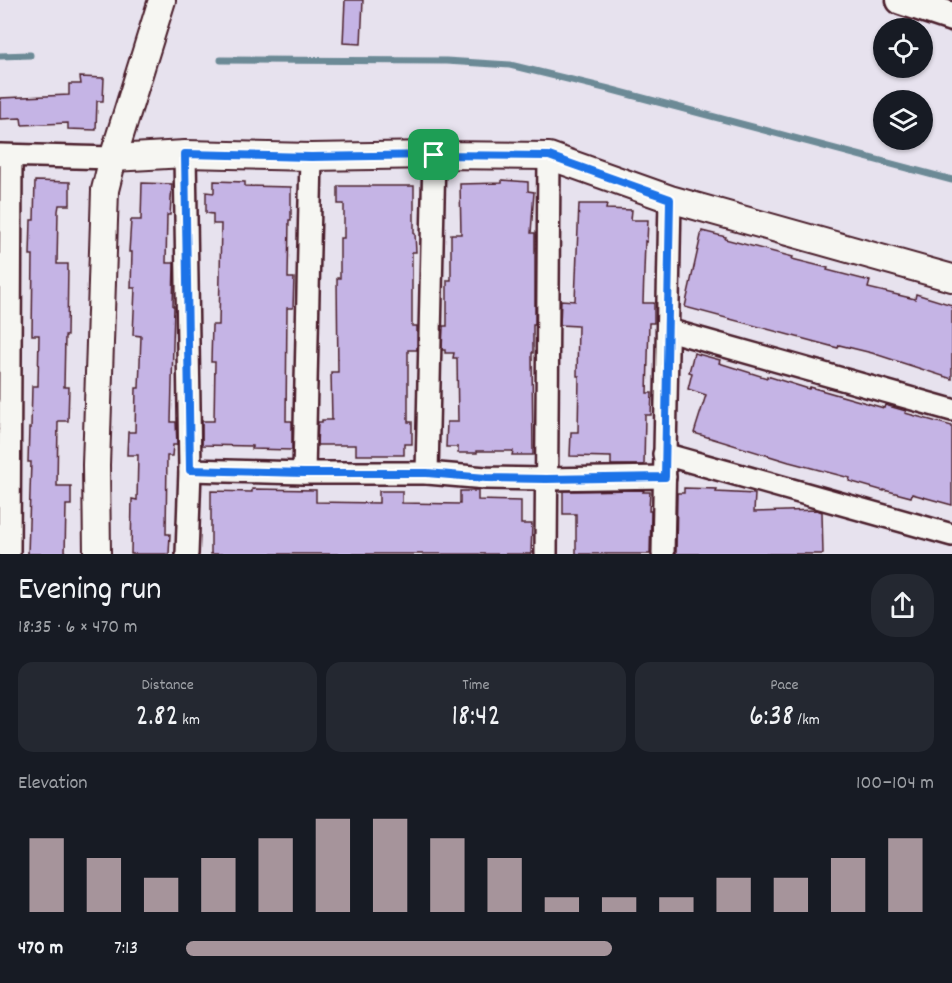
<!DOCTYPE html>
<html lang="en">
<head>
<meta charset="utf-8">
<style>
	:root { --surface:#171b24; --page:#242831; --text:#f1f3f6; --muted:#9ea1a6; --accent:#a6949b }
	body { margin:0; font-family:Dekko,sans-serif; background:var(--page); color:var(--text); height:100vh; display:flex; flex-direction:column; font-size:22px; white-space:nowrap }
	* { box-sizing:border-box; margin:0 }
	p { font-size:20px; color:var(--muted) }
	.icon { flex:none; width:33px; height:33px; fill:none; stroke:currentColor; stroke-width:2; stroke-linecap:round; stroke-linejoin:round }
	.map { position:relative; height:554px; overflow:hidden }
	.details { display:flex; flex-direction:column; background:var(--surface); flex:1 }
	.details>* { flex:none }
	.controls { position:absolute; left:873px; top:18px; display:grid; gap:12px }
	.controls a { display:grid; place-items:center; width:60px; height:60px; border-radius:50%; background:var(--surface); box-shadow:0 2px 4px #0004; font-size:30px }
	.pin { position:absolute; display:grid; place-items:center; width:51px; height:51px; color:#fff; margin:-26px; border-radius:12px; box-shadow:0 3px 9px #0006 }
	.round { display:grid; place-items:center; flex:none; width:63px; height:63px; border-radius:24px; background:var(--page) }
	.summary { display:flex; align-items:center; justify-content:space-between; height:102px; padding:0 18px }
	h1 { font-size:33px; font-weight:600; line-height:45px }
	.figures { display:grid; grid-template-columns:repeat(3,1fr); gap:9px; height:102px; padding:6px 18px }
	.figures div { display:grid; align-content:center; border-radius:15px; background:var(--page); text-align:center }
	.figures b { font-size:30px; font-weight:600 }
	.figures small { font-size:16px; font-weight:400 }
	.figures p { font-size:16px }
	.chart { height:168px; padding:12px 18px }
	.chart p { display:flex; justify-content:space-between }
	.chart svg { width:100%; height:108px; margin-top:6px; stroke:var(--accent); stroke-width:6 }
	ul { padding:0 18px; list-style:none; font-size:20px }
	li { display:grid; grid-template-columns:96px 72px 1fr; align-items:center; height:45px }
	li i { height:15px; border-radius:8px; background:var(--accent) }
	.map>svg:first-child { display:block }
</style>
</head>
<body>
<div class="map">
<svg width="952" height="554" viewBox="0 0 952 554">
	<rect width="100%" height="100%" fill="#e7e2ee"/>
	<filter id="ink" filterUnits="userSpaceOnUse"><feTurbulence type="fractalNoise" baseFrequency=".0167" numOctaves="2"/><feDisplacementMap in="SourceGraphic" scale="12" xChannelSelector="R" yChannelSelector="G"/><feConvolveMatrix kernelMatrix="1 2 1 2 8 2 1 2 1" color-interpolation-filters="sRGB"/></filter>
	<g filter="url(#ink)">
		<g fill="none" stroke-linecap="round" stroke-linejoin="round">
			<!-- stream -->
			<g stroke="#6c8a96" stroke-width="7">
				<path d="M 0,56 L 30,55"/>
				<path d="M 221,60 L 446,61 L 510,65 L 609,89 L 952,180"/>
			</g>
		</g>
		<!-- building -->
		<g fill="#c5b4e5" stroke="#4a1f2b" stroke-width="1.5">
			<path d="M 345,0 L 363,0 L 361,44 L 343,43 Z"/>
			<path d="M 80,77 L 104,78 L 103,101 L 97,101 L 96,130 L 68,129 L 68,123 L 22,125 L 21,118 L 0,119 L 0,98 L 69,95 L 69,84 L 81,84 Z"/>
			<path d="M 502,180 L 528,182 L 528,191 L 534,192 L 531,233 L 535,233 L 535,325 L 533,325 L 533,353 L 532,353 L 533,455 L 512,455 L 513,451 L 477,451 L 477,453 L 458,453 L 458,447 L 446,447 L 447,422 L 458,422 L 457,358 L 453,358 L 454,353 L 445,353 L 445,350 L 442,350 L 443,326 L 447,326 L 447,280 L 451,280 L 451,234 L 461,234 L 460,184 L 502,183 Z"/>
			<path d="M 35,181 L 70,182 L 70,205 L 59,205 L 58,211 L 57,264 L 68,264 L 67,336 L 65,336 L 64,387 L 69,387 L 68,421 L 58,421 L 57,486 L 71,486 L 71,505 L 66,505 L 65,554 L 28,554 L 31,462 L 28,462 L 29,428 L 31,428 L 32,386 L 38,386 L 39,335 L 32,335 L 33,255 L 30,255 L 31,220 L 34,220 Z"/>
			<path d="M 214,181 L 245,182 L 245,186 L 291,187 L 291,220 L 289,220 L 288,278 L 294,278 L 293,308 L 287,308 L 286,421 L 292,421 L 292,450 L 252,449 L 252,446 L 202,445 L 202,421 L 214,421 L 215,362 L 211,362 L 212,325 L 219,325 L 221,224 L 213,224 L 213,214 L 206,213 L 206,192 L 214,193 Z"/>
			<path d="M 142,183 L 172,184 L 170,215 L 167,215 L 166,263 L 174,263 L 173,306 L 174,306 L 171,422 L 176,422 L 177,445 L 173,445 L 172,456 L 167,456 L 166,534 L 170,534 L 169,554 L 131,554 L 132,499 L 137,500 L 138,455 L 127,455 L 128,432 L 135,432 L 136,388 L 139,388 L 141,336 L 133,335 L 135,288 L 131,288 L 132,252 L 129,252 L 131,220 L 141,220 Z"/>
			<path d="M 338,186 L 414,186 L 414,234 L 415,234 L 416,252 L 412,252 L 412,326 L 417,326 L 417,350 L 408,350 L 408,422 L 412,422 L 412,444 L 404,444 L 404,455 L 356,455 L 356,445 L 317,445 L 318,422 L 322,422 L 322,420 L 332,420 L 331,372 L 338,372 L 337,278 L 340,278 L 340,238 L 344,238 L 344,204 L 338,204 Z"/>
			<path d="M 579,204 L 607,204 L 606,209 L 632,210 L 631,220 L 648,220 L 647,242 L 645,241 L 643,303 L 654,303 L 654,323 L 649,323 L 647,393 L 652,393 L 651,415 L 645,415 L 644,465 L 611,465 L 611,457 L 570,456 L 571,432 L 578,432 L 579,376 L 577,376 L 578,326 L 560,325 L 561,300 L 575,301 Z"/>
			<path d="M 702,231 L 726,237 L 725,239 L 793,257 L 792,259 L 828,268 L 827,270 L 870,281 L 868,288 L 915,299 L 916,294 L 952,305 L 952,379 L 872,353 L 839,345 L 838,348 L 685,307 Z"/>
			<path d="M 694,353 L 720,360 L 719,363 L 767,378 L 767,376 L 809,389 L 810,387 L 884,408 L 885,405 L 906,411 L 905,413 L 952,426 L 952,505 L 912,494 L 911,497 L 884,490 L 884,491 L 849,481 L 850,478 L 789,462 L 694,433 L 706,395 L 688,389 L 692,373 L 689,372 Z"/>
			<path d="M 684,488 L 717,489 L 716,492 L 755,494 L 754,512 L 817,510 L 822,512 L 823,554 L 676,554 L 677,493 L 684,493 Z"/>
			<path d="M 252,489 L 316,490 L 316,502 L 379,503 L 379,491 L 402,491 L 402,503 L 460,504 L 460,491 L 478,491 L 478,500 L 521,501 L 521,524 L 532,524 L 531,554 L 211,554 L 211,491 L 252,492 Z"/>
			<path d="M 644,490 L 643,492 L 650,492 L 649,511 L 651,511 L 650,554 L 576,554 L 576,514 L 563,514 L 563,491 Z"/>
		</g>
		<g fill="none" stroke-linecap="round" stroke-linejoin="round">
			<!-- minor casing -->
			<g stroke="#4a1f2b" stroke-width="26">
				<g id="minor">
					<path d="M 185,154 L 190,470 L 187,554"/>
					<path d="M 0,155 L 113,158"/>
					<path d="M 668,330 L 952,410"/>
					<path d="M 664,454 L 952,535"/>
					<path d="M 190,470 L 304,473 L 427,473 L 486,478 L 546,479 L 665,477"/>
					<path d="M 304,473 L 311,157"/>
					<path d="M 427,473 L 434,155"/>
					<path d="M 9,554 L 11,156"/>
					<path d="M 546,554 L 549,156"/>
					<path d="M 663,554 L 670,199"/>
				</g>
			</g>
			<!-- tertiary casing -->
			<g stroke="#4a1f2b" stroke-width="30">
				<g id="tertiary">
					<path d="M 113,158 L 185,154 L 311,157 L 434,155 L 549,156 L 670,199 L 952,278"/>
					<path d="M 97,554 L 96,465 L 105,190 L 113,158 L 162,0"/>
				</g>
			</g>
			<!-- secondary casing -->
			<g stroke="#4a1f2b" stroke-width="33">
				<path id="secondary" d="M 901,0 L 952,17"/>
			</g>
			<!-- minor -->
			<use href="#minor" stroke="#f6f6f2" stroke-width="21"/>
			<!-- tertiary -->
			<use href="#tertiary" stroke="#f6f6f2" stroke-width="26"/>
			<!-- secondary -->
			<use href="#secondary" stroke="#f6f6f2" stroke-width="28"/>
		</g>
	</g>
	<g fill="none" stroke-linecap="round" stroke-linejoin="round" filter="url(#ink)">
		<!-- route casing -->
		<g stroke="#fff" stroke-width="12">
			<path id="route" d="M 185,154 L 311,157 L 434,155 L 549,156 L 670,199 L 665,477 L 546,479 L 486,478 L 427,473 L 304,473 L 190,470 Z"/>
		</g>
		<!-- route -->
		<use href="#route" stroke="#1a73e8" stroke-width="8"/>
	</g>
</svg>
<div class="controls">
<a><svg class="icon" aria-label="locate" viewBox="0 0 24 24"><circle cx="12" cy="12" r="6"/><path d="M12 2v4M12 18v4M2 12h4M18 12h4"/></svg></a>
<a><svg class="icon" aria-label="layers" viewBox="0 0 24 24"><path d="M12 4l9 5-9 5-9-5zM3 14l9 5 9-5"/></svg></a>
</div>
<div class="pin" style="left:434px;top:155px;background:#1e9e55"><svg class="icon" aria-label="arrive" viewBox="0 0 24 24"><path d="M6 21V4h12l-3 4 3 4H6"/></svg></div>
</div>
<section class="details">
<div class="summary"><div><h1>Evening run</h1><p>18:35 · 6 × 470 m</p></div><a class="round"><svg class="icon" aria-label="share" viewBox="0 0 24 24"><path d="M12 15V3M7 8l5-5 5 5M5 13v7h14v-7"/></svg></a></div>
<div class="figures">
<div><p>Distance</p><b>2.82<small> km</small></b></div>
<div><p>Time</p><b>18:42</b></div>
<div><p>Pace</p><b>6:38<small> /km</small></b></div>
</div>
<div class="chart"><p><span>Elevation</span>100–104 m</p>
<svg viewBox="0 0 160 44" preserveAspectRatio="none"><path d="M5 44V14M15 44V22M25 44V30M35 44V22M45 44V14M55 44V6M65 44V6M75 44V14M85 44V22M95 44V38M105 44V38M115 44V38M125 44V30M135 44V30M145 44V22M155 44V14"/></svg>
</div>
<ul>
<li><b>470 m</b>7:13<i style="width:57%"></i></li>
</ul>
</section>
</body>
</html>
